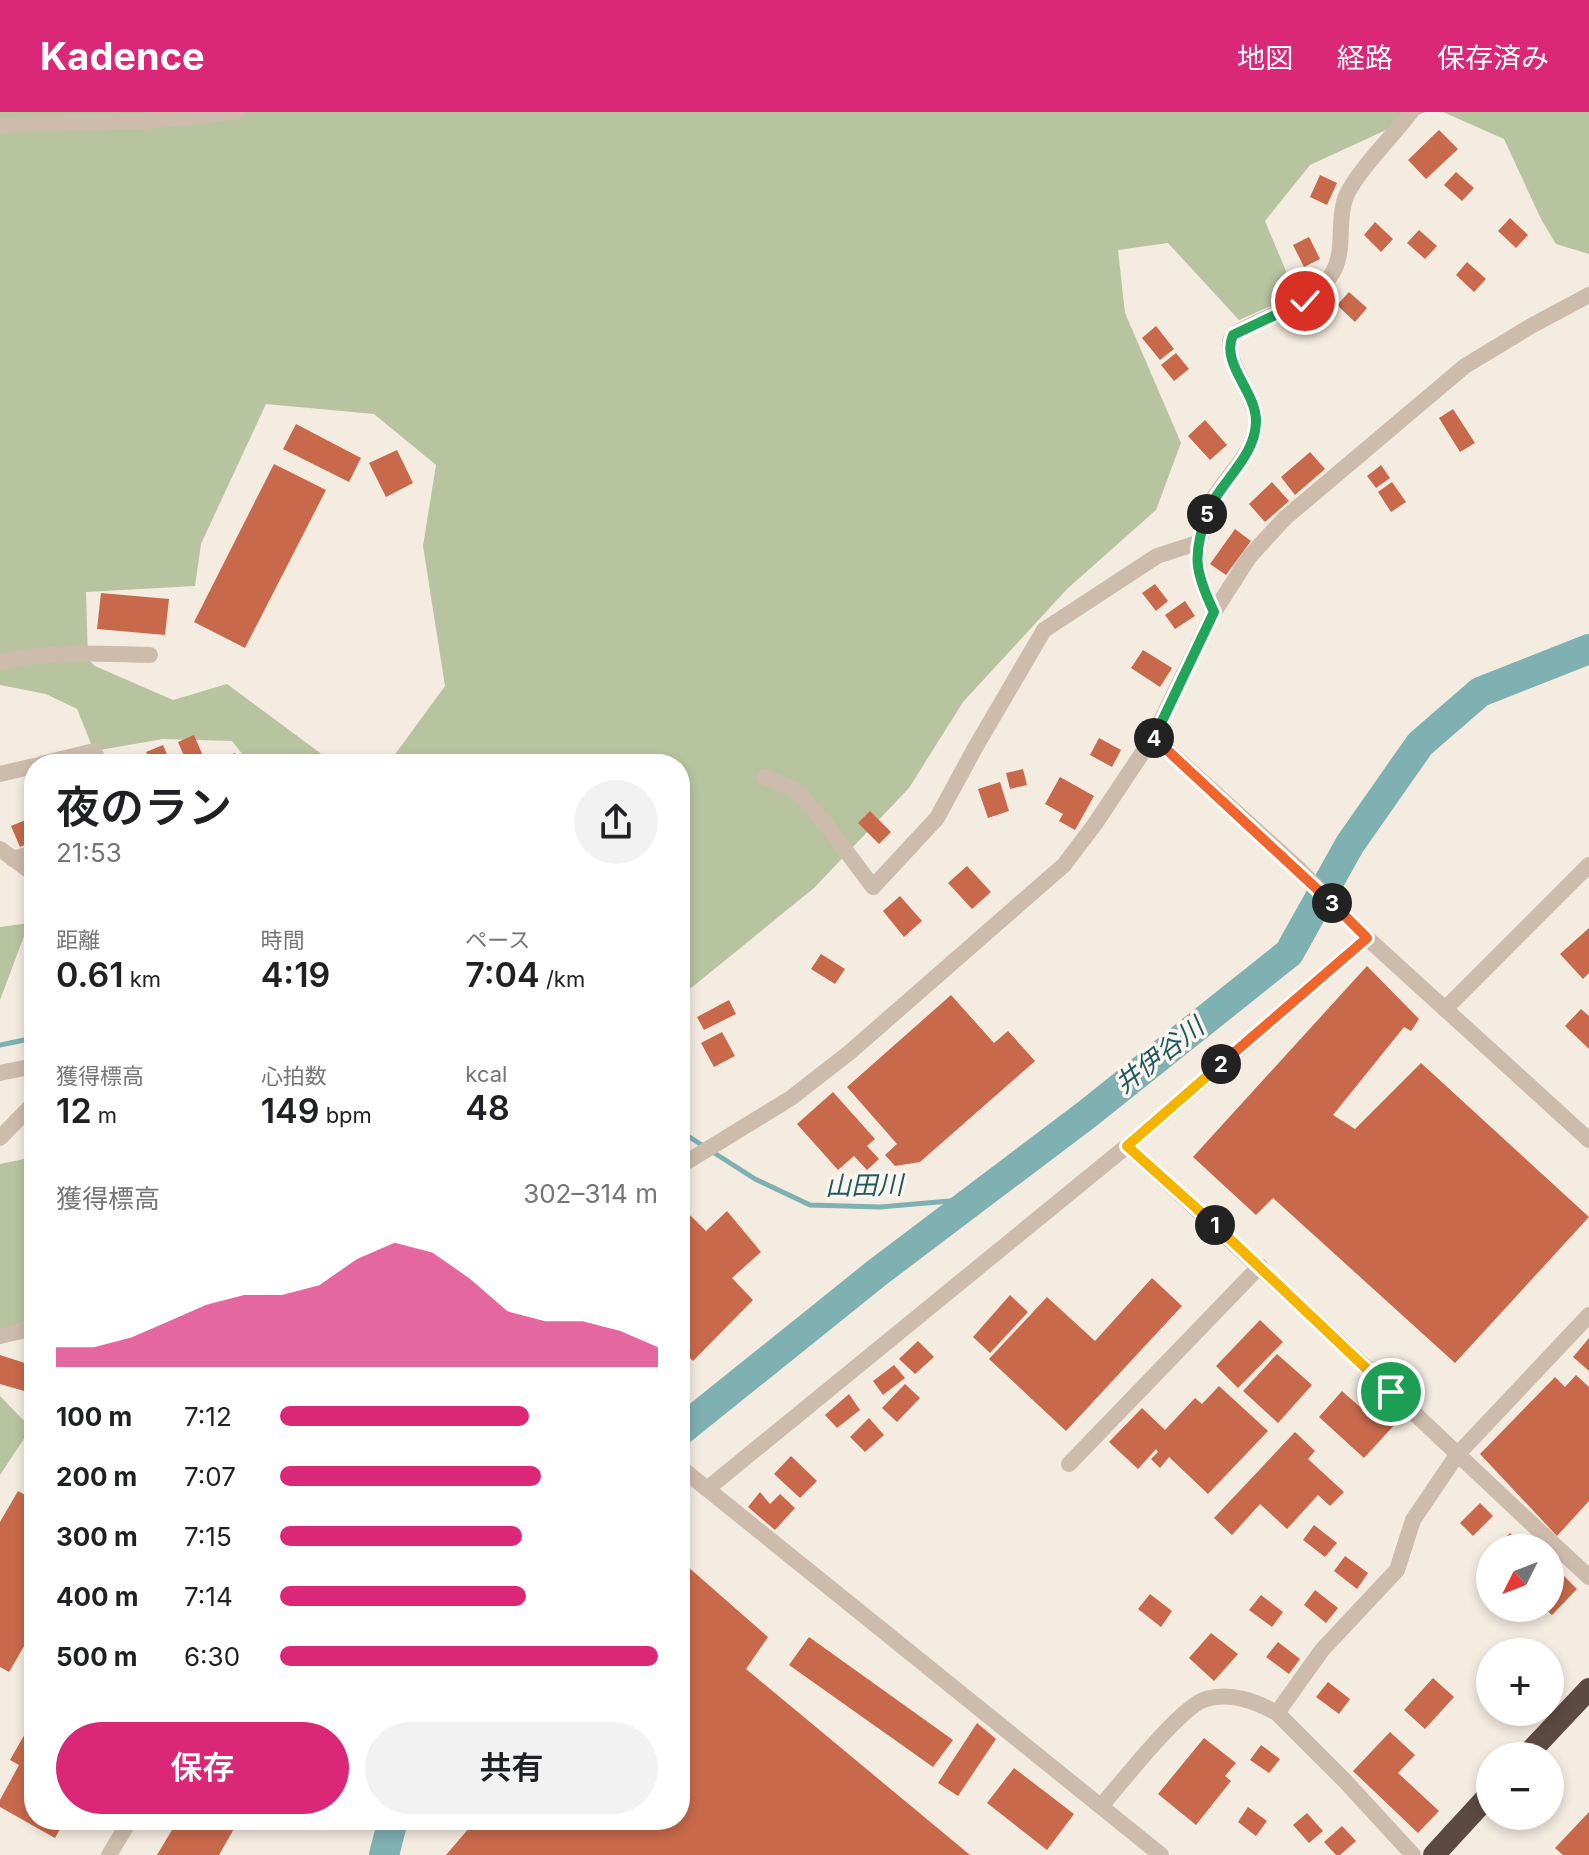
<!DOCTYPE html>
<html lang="ja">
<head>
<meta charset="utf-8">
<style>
	:root { --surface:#fff; --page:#f2f2f2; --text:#202124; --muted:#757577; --accent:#db2777 }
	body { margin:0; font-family:Inter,"Noto Sans JP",sans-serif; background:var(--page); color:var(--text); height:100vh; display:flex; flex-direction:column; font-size:30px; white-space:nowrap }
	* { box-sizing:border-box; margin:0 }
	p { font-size:26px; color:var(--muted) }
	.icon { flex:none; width:44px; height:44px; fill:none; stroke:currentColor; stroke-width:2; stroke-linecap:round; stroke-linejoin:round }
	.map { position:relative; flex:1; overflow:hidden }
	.details { position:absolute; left:24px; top:642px; width:666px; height:1076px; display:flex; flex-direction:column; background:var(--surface); border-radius:32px; box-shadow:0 4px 12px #0003 }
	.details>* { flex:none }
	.needle { width:52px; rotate:228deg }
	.tools { position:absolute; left:1476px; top:1422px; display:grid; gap:16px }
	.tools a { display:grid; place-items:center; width:88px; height:88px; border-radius:50%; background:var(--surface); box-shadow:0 4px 12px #0003; font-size:40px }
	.pin { position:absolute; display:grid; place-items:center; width:68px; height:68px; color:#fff; margin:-34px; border:4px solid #fff; border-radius:50%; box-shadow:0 2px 8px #0007 }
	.km { position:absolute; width:40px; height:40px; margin:-20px; border-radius:50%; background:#222; color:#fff; font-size:22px; line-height:40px; text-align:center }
	.round { display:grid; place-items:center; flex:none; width:84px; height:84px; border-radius:42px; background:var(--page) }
	.headline { display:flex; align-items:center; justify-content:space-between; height:136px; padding:0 32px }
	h1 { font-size:44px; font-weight:600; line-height:60px }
	.figures { display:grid; grid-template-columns:repeat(3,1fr); gap:12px; height:136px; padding:8px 32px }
	.figures div { display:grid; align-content:center }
	.figures b { font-size:34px; font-weight:600 }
	.figures small { font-size:22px; font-weight:400 }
	.figures p { font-size:22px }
	.chart { height:224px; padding:16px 32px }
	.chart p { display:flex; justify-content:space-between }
	.chart svg { width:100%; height:144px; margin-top:8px; fill:var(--accent); opacity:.7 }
	.primary-button { display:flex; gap:16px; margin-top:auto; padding:16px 32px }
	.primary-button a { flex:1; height:92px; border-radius:48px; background:var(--accent); color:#fff; font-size:32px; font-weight:600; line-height:92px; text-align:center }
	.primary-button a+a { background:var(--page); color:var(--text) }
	ul { padding:0 32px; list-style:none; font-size:26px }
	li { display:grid; grid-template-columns:128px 96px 1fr; align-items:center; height:60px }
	li i { height:20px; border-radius:10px; background:var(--accent) }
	header { display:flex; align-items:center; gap:48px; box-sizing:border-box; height:112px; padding:0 40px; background:var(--accent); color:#fff }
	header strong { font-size:38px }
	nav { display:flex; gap:44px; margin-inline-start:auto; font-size:28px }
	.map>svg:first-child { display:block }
</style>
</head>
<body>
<header>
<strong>Kadence</strong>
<nav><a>地図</a><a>経路</a><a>保存済み</a></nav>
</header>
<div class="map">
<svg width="1589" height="1743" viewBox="0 0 1589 1743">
	<rect width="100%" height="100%" fill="#f4ebe1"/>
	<!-- green -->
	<g fill="#b8c4a0">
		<path d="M 0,0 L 1425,0 L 1310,53 L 1265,109 L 1296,183 L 1239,208 L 1168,131 L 1118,138 L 1125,201 L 1181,331 L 1156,398 L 1067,477 L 963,590 L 909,676 L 814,776 L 680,885 L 680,652 L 388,652 L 445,574 L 423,434 L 436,353 L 374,302 L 266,292 L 201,432 L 195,474 L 86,480 L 88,547 L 95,554 L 173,588 L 227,572 L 335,652 L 250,652 L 232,629 L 163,627 L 94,639 L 77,597 L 46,582 L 0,573 Z"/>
		<path d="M 1443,0 L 1589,0 L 1589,142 L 1556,132 L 1541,107 L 1504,27 Z"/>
		<path d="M 29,811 L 0,888 L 0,815 Z"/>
		<path d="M 34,1045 L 34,1206 L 0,1220 L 0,1052 Z"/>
		<path d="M 0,1284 L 31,1316 L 0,1363 Z"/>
	</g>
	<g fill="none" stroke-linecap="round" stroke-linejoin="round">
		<!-- stream -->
		<g stroke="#7fb0b2" stroke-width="5">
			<path d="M 0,933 L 34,926"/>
			<path d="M 680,1019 L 755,1067 L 810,1093 L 880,1095 L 973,1087"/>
		</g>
		<!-- river -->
		<g stroke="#7fb0b2" stroke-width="30">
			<path d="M 680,1319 L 878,1160 L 1086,1003 L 1289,841 L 1350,732 L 1420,632 L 1480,580 L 1589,537"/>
			<path d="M 384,1743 L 393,1708"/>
		</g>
	</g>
	<!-- building -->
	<g fill="#c8694b">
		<path d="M 1439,18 L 1458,37 L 1426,67 L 1408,48 Z"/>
		<path d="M 1456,60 L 1474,76 L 1462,89 L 1444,73 Z"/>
		<path d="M 1320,63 L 1337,71 L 1327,93 L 1310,85 Z"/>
		<path d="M 1510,106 L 1528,123 L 1516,136 L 1498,119 Z"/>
		<path d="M 1375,110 L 1393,127 L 1381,140 L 1364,123 Z"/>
		<path d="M 1419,118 L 1437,134 L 1425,147 L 1407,131 Z"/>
		<path d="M 1309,125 L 1320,147 L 1304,155 L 1293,133 Z"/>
		<path d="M 1467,150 L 1486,167 L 1474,180 L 1456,163 Z"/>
		<path d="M 1349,180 L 1367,196 L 1355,210 L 1337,193 Z"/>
		<path d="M 1156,214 L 1174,237 L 1160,248 L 1142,226 Z"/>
		<path d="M 1176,241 L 1189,257 L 1174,269 L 1161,253 Z"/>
		<path d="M 1453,297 L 1475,331 L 1460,340 L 1439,306 Z"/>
		<path d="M 1205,308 L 1227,333 L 1210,348 L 1188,324 Z"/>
		<path d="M 296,312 L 361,346 L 349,370 L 283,337 Z"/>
		<path d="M 397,338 L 413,371 L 386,385 L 369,351 Z"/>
		<path d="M 1310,340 L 1325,357 L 1295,383 L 1281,365 Z"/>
		<path d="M 274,352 L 326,378 L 245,536 L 194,510 Z"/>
		<path d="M 1381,353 L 1390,366 L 1376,376 L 1367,364 Z"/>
		<path d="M 1272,370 L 1289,389 L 1265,410 L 1249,392 Z"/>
		<path d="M 1392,370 L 1406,390 L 1391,400 L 1378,380 Z"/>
		<path d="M 1235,417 L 1251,429 L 1226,463 L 1210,452 Z"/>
		<path d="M 1155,472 L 1168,489 L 1156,499 L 1142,481 Z"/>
		<path d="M 101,481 L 169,487 L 165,523 L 97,517 Z"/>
		<path d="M 1185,489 L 1195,504 L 1175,517 L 1165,503 Z"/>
		<path d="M 1143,538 L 1172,556 L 1160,575 L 1131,556 Z"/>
		<path d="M 194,623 L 203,644 L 187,651 L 178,630 Z"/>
		<path d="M 1099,626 L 1121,638 L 1112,655 L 1090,643 Z"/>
		<path d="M 163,633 L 171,652 L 152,652 L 146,640 Z"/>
		<path d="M 235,641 L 240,652 L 220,652 L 218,648 Z"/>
		<path d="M 1023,657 L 1027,673 L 1010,677 L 1006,661 Z"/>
		<path d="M 1060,665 L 1094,684 L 1075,718 L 1059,709 L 1063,702 L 1045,692 Z"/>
		<path d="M 1000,670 L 1009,699 L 988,706 L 978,677 Z"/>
		<path d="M 870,699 L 891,720 L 879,732 L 858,711 Z"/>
		<path d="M 28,707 L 34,729 L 20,735 L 11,714 Z"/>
		<path d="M 967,754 L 991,780 L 972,797 L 948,771 Z"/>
		<path d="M 900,784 L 922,809 L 904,825 L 883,799 Z"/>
		<path d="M 1589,816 L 1589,861 L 1583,867 L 1560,842 Z"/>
		<path d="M 821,842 L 845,857 L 835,872 L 811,857 Z"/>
		<path d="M 1367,854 L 1419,907 L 1411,919 L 1404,915 L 1333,1003 L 1355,1017 L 1421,951 L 1589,1105 L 1455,1251 L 1273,1086 L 1256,1103 L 1193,1045 Z"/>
		<path d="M 34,860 L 34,878 L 25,870 Z"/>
		<path d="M 951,883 L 994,931 L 1008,919 L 1035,949 L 920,1050 L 895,1054 L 885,1043 L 897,1032 L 847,975 Z"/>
		<path d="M 729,888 L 736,902 L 704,918 L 697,905 Z"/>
		<path d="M 1581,897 L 1589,904 L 1589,937 L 1565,914 Z"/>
		<path d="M 722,920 L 735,944 L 714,955 L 701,931 Z"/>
		<path d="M 833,980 L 875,1027 L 867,1034 L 879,1047 L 867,1058 L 854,1044 L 838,1058 L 797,1012 Z"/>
		<path d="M 680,1093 L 706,1119 L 727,1099 L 761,1140 L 732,1166 L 753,1188 L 693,1249 L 680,1236 Z"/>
		<path d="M 1152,1166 L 1182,1194 L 1066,1319 L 989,1247 L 1047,1185 L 1095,1229 Z"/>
		<path d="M 1010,1183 L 1028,1200 L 990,1241 L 973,1225 Z"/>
		<path d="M 1260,1208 L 1283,1230 L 1238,1276 L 1216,1254 Z"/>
		<path d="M 1589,1226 L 1589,1259 L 1573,1245 Z"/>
		<path d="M 918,1229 L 934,1245 L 915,1262 L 899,1247 Z"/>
		<path d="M 1277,1242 L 1312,1273 L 1278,1311 L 1243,1279 Z"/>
		<path d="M 0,1243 L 34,1254 L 31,1281 L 0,1272 Z"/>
		<path d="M 894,1253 L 905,1266 L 883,1283 L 873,1269 Z"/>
		<path d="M 1576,1263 L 1589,1275 L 1589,1389 L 1557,1424 L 1480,1342 L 1555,1265 L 1565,1275 Z"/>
		<path d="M 905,1272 L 920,1286 L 897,1310 L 882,1296 Z"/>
		<path d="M 1219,1274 L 1268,1319 L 1208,1382 L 1169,1345 L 1160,1356 L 1151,1347 L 1158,1340 L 1156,1337 L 1138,1357 L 1109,1330 L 1142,1296 L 1165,1318 L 1195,1286 L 1202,1292 Z"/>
		<path d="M 1342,1279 L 1368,1302 L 1377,1292 L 1397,1310 L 1364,1346 L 1319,1305 Z"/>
		<path d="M 849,1282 L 860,1298 L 837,1316 L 825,1303 Z"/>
		<path d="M 869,1306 L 884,1323 L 865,1340 L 850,1325 Z"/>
		<path d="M 1295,1320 L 1315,1339 L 1308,1347 L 1344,1380 L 1330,1394 L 1318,1383 L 1287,1417 L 1260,1392 L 1232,1423 L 1214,1406 Z"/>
		<path d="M 791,1344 L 817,1369 L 800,1386 L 774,1362 Z"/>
		<path d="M 18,1379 L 34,1388 L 34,1517 L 9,1560 L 0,1555 L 0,1410 Z"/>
		<path d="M 760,1380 L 770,1392 L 780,1382 L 795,1396 L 775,1418 L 748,1395 Z"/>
		<path d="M 1480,1391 L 1493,1404 L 1473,1424 L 1460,1411 Z"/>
		<path d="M 1314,1413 L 1337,1431 L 1325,1445 L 1303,1428 Z"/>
		<path d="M 1510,1421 L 1523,1434 L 1522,1436 L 1495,1436 Z"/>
		<path d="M 1345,1444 L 1368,1461 L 1357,1477 L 1334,1459 Z"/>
		<path d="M 1550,1450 L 1577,1477 L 1552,1503 L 1544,1496 L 1550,1496 Z"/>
		<path d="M 687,1454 L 768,1525 L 746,1557 L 970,1743 L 446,1743 L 476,1708 L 680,1708 L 680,1463 Z"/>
		<path d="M 1315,1478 L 1338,1496 L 1326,1511 L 1304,1493 Z"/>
		<path d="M 1150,1482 L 1172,1499 L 1161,1515 L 1138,1497 Z"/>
		<path d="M 1261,1483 L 1283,1500 L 1272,1515 L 1249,1498 Z"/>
		<path d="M 1211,1521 L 1238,1542 L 1214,1569 L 1189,1546 Z"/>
		<path d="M 809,1525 L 953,1628 L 933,1655 L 789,1553 Z"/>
		<path d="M 1278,1530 L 1300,1547 L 1289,1562 L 1266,1545 Z"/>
		<path d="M 1433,1566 L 1454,1585 L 1425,1617 L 1404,1598 Z"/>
		<path d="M 1328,1570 L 1350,1587 L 1339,1602 L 1316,1585 Z"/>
		<path d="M 34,1606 L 34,1708 L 65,1708 L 55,1726 L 0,1695 L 0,1688 L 19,1653 L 10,1648 Z"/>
		<path d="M 977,1611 L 996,1627 L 958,1684 L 938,1671 Z"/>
		<path d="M 1390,1620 L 1415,1643 L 1398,1661 L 1439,1699 L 1418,1721 L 1353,1659 Z"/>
		<path d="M 1204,1626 L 1236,1651 L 1225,1664 L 1231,1669 L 1196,1713 L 1158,1682 Z"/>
		<path d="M 1261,1633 L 1280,1647 L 1269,1661 L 1250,1648 Z"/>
		<path d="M 1014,1656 L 1074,1702 L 1047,1738 L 987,1691 Z"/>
		<path d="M 1248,1695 L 1267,1709 L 1256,1724 L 1238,1710 Z"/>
		<path d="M 1589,1700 L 1589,1743 L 1563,1743 L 1555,1736 Z"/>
		<path d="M 1307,1701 L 1323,1719 L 1309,1731 L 1293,1713 Z"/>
		<path d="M 178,1708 L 188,1710 L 190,1708 L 239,1708 L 219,1743 L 157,1743 Z"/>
		<path d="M 1342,1714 L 1356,1729 L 1340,1743 L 1336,1743 L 1324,1730 Z"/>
	</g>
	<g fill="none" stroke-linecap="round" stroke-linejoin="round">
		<!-- minor -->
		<g stroke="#cdbbac" stroke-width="16">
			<path d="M 0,13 L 146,9 L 237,0"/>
			<path d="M 1214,500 C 1197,465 1192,444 1206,407 C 1209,399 1211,391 1215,384 C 1231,358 1258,338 1256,305 C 1254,283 1221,243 1232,225 C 1236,220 1246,216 1252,213 C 1279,199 1317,188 1333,160 C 1346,137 1336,106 1347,82 C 1360,56 1393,24 1411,0"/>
			<path d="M 0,550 C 49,538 99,542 150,543"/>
			<path d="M 1153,625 L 1299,757 L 1367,826 L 1589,1028"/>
			<path d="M 41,652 L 94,639 L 100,652"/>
			<path d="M 0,662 L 34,654"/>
			<path d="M 764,665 L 796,678 L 825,711 L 873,775 L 937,706 L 975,636 L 1044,518 L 1157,444 L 1197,431"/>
			<path d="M 0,737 L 34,762"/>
			<path d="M 13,747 L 34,741"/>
			<path d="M 1445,897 L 1589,753"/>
			<path d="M 0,961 L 34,954"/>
			<path d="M 0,1026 L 34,991"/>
			<path d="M 1127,1034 C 1284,1175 1434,1322 1589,1465"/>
			<path d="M 680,1054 L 791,986 L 850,940 L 1064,753 L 1095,712 L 1153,625 L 1214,500 L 1250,444 L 1285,406 L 1465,254 L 1531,214 L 1589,183"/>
			<path d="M 0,1224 L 34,1216"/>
			<path d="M 1069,1352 L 1260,1154"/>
			<path d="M 680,1355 L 1161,1743"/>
			<path d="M 707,1377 L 1127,1034 L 1367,826"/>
			<path d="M 1277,1601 L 1346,1670 L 1413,1743"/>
			<path d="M 1102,1693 C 1121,1671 1182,1593 1206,1587 C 1231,1580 1255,1589 1277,1601 L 1322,1538 L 1397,1458 L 1413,1408 L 1457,1343 L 1589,1203"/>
			<path d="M 109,1743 L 130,1708"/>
		</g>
		<!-- highway -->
		<g stroke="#5c4a42" stroke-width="22">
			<path d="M 1526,1644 L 1589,1577"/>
			<path d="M 1434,1743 L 1490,1682"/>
		</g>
	</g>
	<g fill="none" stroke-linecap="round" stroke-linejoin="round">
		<!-- split-1 casing -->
		<g stroke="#fff" stroke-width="16">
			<path id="split-1" d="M 1215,1113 L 1391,1280"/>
		</g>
		<!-- split-2 casing -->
		<g stroke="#fff" stroke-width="16">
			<path id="split-2" d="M 1215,1113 L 1127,1034 L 1221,952"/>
		</g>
		<!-- split-3 casing -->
		<g stroke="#fff" stroke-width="16">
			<path id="split-3" d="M 1221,952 L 1367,826 L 1332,791"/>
		</g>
		<!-- split-4 casing -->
		<g stroke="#fff" stroke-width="16">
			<path id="split-4" d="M 1154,626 L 1332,791"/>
		</g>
		<!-- split-5 casing -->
		<g stroke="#fff" stroke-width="16">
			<path id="split-5" d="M 1154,626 L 1214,500 C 1195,460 1192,444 1207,402"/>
		</g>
		<!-- split-6 casing -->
		<g stroke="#fff" stroke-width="16">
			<path id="split-6" d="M 1207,402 C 1219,370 1255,347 1256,310 C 1257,280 1220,252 1233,223 L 1305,189"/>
		</g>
		<!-- split-1 -->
		<use href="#split-1" stroke="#f5b400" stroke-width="10"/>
		<!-- split-2 -->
		<use href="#split-2" stroke="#f5b400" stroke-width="10"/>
		<!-- split-3 -->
		<use href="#split-3" stroke="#f0652b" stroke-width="10"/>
		<!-- split-4 -->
		<use href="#split-4" stroke="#f0652b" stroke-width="10"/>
		<!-- split-5 -->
		<use href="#split-5" stroke="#22a559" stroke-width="10"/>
		<!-- split-6 -->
		<use href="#split-6" stroke="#22a559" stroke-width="10"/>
	</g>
	<g text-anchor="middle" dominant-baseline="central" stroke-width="7" stroke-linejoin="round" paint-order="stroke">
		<!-- water labels -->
		<g font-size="26" font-style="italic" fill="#1f5a5e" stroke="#fbf5ee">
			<text transform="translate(1159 943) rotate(-38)">井伊谷川</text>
			<text transform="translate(864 1073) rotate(-1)">山田川</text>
		</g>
	</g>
</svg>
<div class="tools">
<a><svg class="needle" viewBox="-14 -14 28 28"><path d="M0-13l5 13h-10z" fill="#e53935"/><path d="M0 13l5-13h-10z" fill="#757577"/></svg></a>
<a>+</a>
<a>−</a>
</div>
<div class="pin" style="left:1391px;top:1280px;background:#1e9e55"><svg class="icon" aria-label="arrive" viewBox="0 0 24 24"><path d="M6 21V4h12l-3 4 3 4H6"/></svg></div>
<div class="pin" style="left:1305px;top:189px;background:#d93025"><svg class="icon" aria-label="check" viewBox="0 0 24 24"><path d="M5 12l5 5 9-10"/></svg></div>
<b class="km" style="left:1215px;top:1113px">1</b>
<b class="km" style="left:1221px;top:952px">2</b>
<b class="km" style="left:1332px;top:791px">3</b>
<b class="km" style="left:1154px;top:626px">4</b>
<b class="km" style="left:1207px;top:402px">5</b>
<section class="details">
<div class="headline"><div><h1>夜のラン</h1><p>21:53</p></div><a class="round"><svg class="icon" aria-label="share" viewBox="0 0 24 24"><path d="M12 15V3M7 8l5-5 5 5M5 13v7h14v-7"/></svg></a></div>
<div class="figures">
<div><p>距離</p><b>0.61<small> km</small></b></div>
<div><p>時間</p><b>4:19</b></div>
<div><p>ペース</p><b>7:04<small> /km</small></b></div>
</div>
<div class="figures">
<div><p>獲得標高</p><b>12<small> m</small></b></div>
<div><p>心拍数</p><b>149<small> bpm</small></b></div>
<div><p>kcal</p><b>48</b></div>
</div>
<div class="chart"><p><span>獲得標高</span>302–314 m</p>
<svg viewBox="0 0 160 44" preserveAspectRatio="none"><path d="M0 44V38L10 38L20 35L30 30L40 25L50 22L60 22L70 19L80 11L90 6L100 9L110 17L120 27L130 30L140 30L150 33L160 38V44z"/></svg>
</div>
<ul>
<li><b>100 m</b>7:12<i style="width:66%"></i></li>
<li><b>200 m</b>7:07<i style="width:69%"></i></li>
<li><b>300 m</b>7:15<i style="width:64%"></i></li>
<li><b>400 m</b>7:14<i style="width:65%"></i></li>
<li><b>500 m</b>6:30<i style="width:100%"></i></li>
</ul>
<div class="primary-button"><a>保存</a><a>共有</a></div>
</section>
</div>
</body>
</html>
